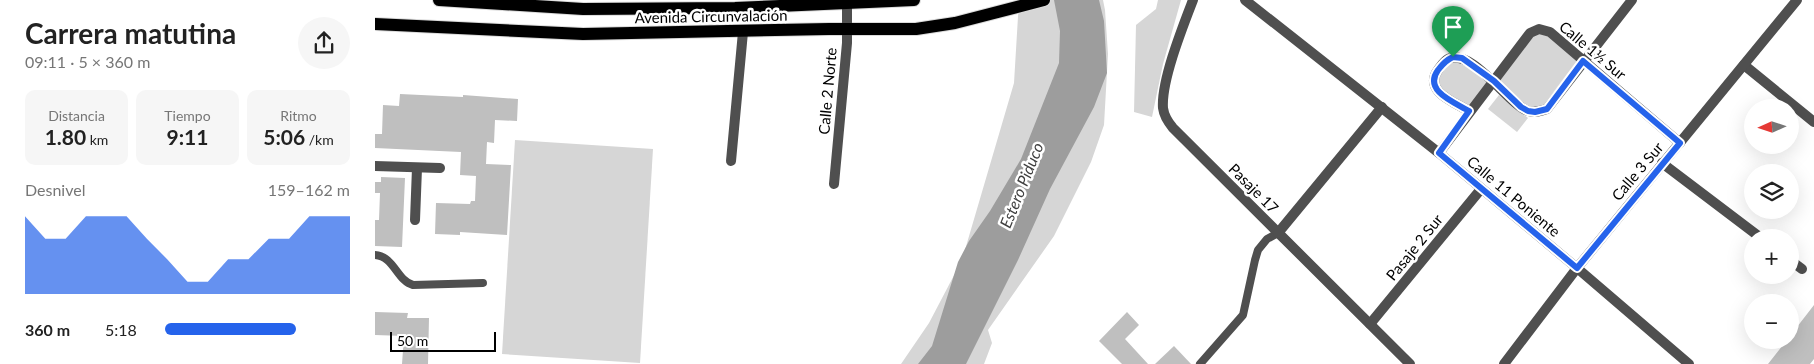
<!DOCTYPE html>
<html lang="es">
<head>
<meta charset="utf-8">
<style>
	:root { --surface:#fff; --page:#f6f6f6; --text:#222; --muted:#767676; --accent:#2563eb }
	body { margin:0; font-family:Lato,sans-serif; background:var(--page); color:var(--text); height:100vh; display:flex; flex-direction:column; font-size:19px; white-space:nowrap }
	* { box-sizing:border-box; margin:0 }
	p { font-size:16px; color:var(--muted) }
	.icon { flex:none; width:28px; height:28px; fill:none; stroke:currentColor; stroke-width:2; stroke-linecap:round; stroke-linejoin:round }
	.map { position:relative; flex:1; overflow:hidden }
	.panel { display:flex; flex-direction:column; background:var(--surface); width:375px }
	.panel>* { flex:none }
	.needle { width:32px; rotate:267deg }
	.buttons { position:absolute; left:1369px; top:99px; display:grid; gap:10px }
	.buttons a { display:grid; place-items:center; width:55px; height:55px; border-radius:50%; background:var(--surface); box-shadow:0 5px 20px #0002; font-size:25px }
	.scale { position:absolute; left:15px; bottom:12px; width:106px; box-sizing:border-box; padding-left:5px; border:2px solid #000; border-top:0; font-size:14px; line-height:18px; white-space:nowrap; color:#000; -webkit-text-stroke:4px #fff; paint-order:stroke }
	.pin { position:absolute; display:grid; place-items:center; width:42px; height:42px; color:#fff; margin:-51px -21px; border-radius:50% 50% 50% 0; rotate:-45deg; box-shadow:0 0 5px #0007 }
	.pin .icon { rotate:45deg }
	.round { display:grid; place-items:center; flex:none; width:52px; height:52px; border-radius:26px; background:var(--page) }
	.headline { display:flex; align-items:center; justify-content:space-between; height:85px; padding:0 25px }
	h1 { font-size:28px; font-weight:700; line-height:38px }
	.stats { display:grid; grid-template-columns:repeat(3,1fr); gap:8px; height:85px; padding:5px 25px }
	.stats div { display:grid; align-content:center; border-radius:10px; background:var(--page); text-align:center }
	.stats b { font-size:21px; font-weight:700 }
	.stats small { font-size:14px; font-weight:400 }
	.stats p { font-size:14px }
	.chart { height:140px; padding:10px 25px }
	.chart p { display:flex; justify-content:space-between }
	.chart svg { width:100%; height:90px; margin-top:5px; fill:var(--accent); opacity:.7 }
	ul { padding:0 25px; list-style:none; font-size:16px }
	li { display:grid; grid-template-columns:80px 60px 1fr; align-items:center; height:38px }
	li i { height:12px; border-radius:6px; background:var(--accent) }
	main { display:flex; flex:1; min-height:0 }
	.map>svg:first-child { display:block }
</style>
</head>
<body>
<main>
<section class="panel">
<div class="headline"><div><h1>Carrera matutina</h1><p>09:11 · 5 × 360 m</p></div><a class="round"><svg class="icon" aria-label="share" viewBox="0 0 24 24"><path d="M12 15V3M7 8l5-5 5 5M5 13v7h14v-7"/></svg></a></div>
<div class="stats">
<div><p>Distancia</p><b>1.80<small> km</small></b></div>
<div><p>Tiempo</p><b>9:11</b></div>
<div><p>Ritmo</p><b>5:06<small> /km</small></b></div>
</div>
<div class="chart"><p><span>Desnivel</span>159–162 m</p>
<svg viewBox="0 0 160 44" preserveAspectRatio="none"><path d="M0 44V6L10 17L20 17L30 6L40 6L50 6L60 17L70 27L80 38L90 38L100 27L110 27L120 17L130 17L140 6L150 6L160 6V44z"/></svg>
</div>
<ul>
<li><b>360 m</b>5:18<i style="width:71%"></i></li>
</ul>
</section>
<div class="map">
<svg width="1439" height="364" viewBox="0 0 1439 364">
	<rect width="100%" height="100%" fill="#fff"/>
	<!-- green -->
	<g fill="#d6d6d6">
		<path d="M 644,0 L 728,0 L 730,10 L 733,54 L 729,125 L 716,162 L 679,236 L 613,330 L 617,343 L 609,364 L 526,364 L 554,323 L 587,260 L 639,83 Z"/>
		<path d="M 783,0 L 806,0 L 788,64 L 777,117 L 759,112 L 761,25 L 781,9 Z"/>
		<path d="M 1164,29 L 1208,61 L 1172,109 L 1160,112 L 1119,81 L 1094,111 L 1062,91 L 1059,76 L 1078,57 L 1119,81 Z"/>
		<path d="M 1124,95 L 1153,118 L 1142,132 L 1113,109 Z"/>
		<path d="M 140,140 L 278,149 L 265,363 L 127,354 Z"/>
	</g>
	<!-- water -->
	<path fill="#9d9d9d" d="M 679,0 L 724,0 L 729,21 L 732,73 L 719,107 L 675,189 L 643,260 L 591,364 L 543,364 L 557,346 L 583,262 L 594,241 L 615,211 L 646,159 L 684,63 L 685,31 Z"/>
	<!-- building -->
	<g fill="#bfbfbf">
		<path d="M 25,94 L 88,97 L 88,95 L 143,99 L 142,121 L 120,120 L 119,143 L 112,142 L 111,164 L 136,165 L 132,235 L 85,232 L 85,235 L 60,234 L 61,203 L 95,204 L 96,201 L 100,201 L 101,176 L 85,175 L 86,152 L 0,148 L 0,134 L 7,134 L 8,105 L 24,106 Z"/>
		<path d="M 6,177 L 30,178 L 27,247 L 0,246 L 0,220 L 4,220 L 5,193 L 0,193 L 0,182 L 6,182 Z"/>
		<path d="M 1439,305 L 1439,359 L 1435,364 L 1393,364 L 1412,340 L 1415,340 L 1415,336 Z"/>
		<path d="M 0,312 L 33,313 L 32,318 L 54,318 L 53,364 L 27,364 L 29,336 L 0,335 Z"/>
		<path d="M 752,312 L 764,325 L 750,339 L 773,364 L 747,364 L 724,341 Z"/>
		<path d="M 799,346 L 816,364 L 780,364 Z"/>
	</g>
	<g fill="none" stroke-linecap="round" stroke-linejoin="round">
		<!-- primary casing -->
		<g stroke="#dbdbdb" stroke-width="14">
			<g id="primary">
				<path d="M 64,0 L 208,9 L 360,8 L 539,0"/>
				<path d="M 0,24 L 208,34 L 454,29 L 541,29 L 580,23 L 669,0"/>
			</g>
		</g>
		<!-- service -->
		<g stroke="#4f4f4f" stroke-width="8">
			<path d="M 0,255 C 19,256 22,281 38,285 L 108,283"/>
			<path d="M 825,364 L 868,315 L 880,260 L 883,250 L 892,239 L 903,233"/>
		</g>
		<!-- minor -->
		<g stroke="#4f4f4f" stroke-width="10">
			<path d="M 818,0 C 808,26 786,81 788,108 C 789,116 793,122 798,128 L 1035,364"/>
			<path d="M 870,0 L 1064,153 L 1202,268 L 1314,364"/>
			<path d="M 1369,65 L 1439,122"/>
			<path d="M 1094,111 C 1079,102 1048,91 1063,70 C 1066,66 1069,61 1073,59 C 1096,47 1134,105 1153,111 C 1160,113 1166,111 1172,109 L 1257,0"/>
			<path d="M 1064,153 L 1155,33 L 1164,29 L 1175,32 L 1305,143"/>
			<path d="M 356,161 L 368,32"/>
			<path d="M 1287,163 L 1386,238"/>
			<path d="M 0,166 L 65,168"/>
			<path d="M 459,184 L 472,43 L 472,0"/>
			<path d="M 40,220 L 42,168"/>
			<path d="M 903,233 L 1007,107"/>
			<path d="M 1415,260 L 1427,269"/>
			<path d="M 995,324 L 1106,189"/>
			<path d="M 1129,364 L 1202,268 L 1422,0"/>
		</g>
		<!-- primary -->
		<use href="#primary" stroke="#000" stroke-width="12"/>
	</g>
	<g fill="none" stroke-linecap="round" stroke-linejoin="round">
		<!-- route casing -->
		<g stroke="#fff" stroke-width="10">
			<path id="route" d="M 1078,57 L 1087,58 L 1119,81 L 1146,107 L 1153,111 L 1160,112 L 1172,109 L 1208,61 L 1305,143 L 1202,268 L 1064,153 L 1094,111 C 1079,102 1048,91 1063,70 C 1068,64 1071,60 1078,57 Z"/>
		</g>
		<!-- route -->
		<use href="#route" stroke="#2563eb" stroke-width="6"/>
	</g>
	<g text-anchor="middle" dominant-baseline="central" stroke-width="5" stroke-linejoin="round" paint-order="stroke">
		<!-- street labels -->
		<g font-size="15" fill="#000" stroke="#fff">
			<text transform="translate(336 16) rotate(-1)">Avenida Circunvalación</text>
			<text transform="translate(1218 50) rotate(40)">Calle 1½ Sur</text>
			<text transform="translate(452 91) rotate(-85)">Calle 2 Norte</text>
			<text transform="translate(1262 171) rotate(-50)">Calle 3 Sur</text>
			<text transform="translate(879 188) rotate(45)">Pasaje 17</text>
			<text transform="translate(1139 196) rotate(40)">Calle 11 Poniente</text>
			<text transform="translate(1039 247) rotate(-51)">Pasaje 2 Sur</text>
		</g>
		<!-- water labels -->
		<g font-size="16" font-style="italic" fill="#3e3e3e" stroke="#fff">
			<text transform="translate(646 185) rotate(-68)">Estero Piduco</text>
		</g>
	</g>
</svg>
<div class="buttons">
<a><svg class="needle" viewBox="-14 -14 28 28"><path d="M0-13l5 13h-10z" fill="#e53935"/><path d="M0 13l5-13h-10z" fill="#767676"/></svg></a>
<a><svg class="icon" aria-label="layers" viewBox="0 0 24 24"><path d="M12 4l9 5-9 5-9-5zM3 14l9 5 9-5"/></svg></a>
<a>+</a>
<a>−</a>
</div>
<div class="scale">50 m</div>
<div class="pin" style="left:1078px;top:57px;background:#1e9e55"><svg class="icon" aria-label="arrive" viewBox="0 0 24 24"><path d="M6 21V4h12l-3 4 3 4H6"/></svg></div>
</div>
</main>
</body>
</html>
